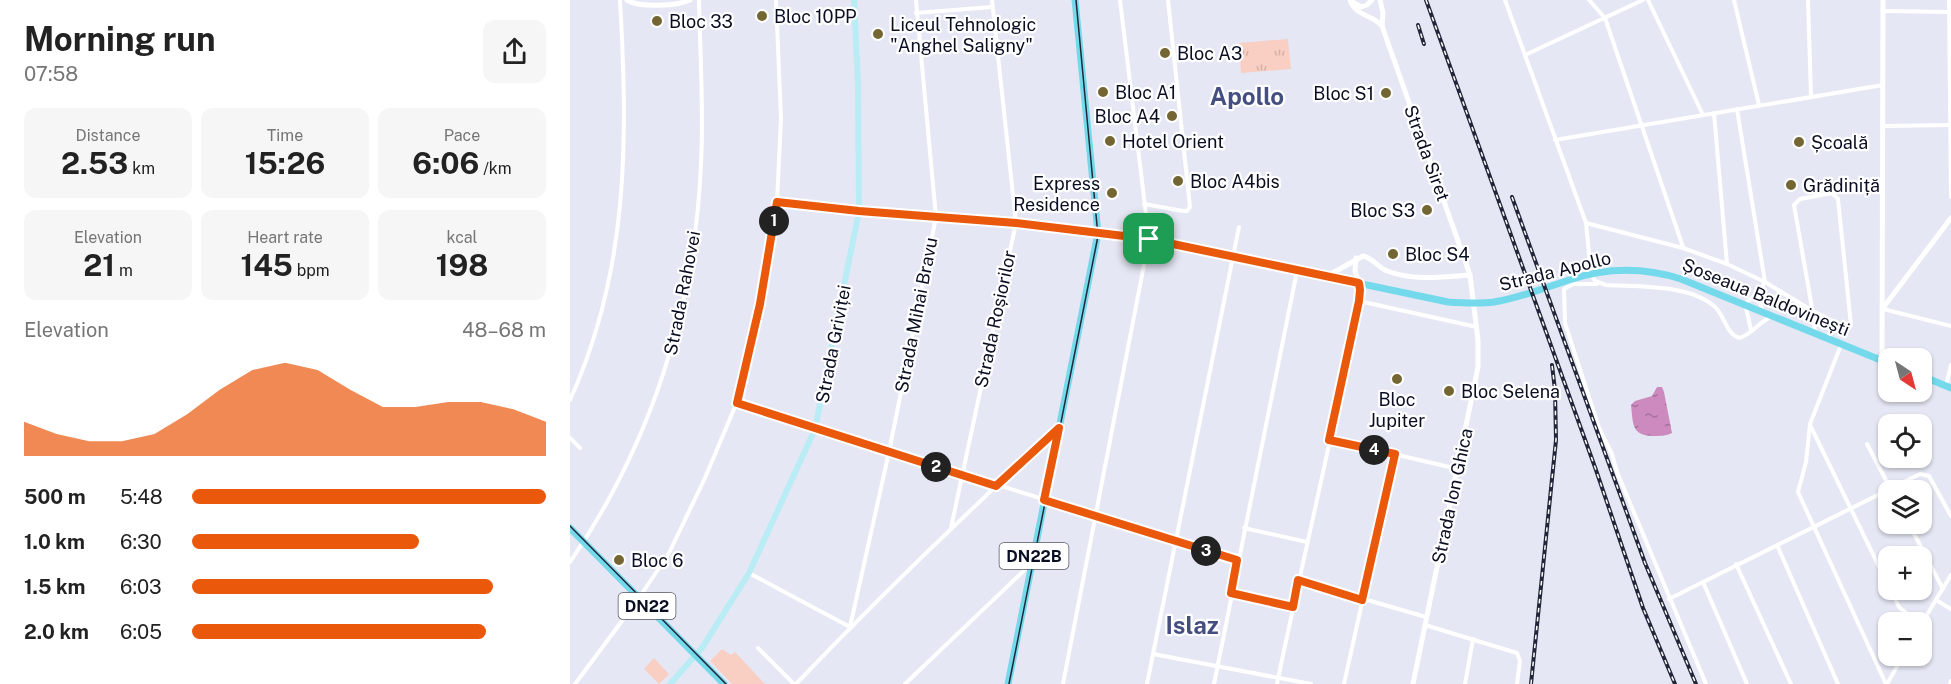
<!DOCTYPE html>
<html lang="en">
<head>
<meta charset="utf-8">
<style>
	:root { --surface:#fff; --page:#f6f6f6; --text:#222; --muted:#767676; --accent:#ea580c }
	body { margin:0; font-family:"Public Sans",sans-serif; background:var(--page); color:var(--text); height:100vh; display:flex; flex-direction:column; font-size:22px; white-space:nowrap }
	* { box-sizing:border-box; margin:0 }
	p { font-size:20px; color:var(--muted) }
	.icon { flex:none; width:33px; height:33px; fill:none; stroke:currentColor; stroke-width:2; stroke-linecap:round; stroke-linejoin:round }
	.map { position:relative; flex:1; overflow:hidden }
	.side { display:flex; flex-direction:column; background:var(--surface); width:570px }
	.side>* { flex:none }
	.needle { width:39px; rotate:144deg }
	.buttons { position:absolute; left:1308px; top:348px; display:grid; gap:12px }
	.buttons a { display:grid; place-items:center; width:54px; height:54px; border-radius:12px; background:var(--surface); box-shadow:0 2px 4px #0004; font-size:30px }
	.pin { position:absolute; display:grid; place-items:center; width:51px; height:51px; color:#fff; margin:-26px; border-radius:12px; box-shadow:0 3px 9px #0006 }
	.km { position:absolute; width:30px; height:30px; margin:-15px; border-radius:50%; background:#222; color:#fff; font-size:16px; line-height:30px; text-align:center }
	.round { display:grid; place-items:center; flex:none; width:63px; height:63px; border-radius:12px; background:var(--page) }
	.overview { display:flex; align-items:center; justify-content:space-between; height:102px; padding:0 24px }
	h1 { font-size:33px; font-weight:700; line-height:45px }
	.figures { display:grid; grid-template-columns:repeat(3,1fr); gap:9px; height:102px; padding:6px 24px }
	.figures div { display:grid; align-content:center; border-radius:12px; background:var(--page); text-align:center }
	.figures b { font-size:30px; font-weight:700 }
	.figures small { font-size:16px; font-weight:400 }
	.figures p { font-size:16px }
	.chart { height:168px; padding:12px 24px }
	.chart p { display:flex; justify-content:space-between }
	.chart svg { width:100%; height:108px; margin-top:6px; fill:var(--accent); opacity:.7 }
	ul { padding:0 24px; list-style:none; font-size:20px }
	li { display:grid; grid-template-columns:96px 72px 1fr; align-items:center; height:45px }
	li i { height:15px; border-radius:8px; background:var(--accent) }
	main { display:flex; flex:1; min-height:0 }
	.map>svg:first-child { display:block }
</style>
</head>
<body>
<main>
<section class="side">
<div class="overview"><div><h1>Morning run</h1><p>07:58</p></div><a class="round"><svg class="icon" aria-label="share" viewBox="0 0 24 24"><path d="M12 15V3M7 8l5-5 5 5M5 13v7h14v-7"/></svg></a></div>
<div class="figures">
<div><p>Distance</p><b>2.53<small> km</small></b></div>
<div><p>Time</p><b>15:26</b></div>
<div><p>Pace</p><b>6:06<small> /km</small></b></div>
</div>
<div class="figures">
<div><p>Elevation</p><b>21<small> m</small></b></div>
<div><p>Heart rate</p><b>145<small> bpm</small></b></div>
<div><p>kcal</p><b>198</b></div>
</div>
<div class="chart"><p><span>Elevation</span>48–68 m</p>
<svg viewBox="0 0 160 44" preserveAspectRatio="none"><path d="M0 44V30L10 35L20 38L30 38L40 35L50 27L60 17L70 9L80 6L90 9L100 17L110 24L120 24L130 22L140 22L150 25L160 30V44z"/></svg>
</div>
<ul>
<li><b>500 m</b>5:48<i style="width:100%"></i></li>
<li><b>1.0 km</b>6:30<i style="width:64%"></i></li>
<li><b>1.5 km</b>6:03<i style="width:85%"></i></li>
<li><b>2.0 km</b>6:05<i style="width:83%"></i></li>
</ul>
</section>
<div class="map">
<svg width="1381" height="684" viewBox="0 0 1381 684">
	<defs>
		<pattern id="grass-tufts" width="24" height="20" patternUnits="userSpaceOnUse" patternTransform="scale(1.5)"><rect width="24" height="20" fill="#f9cec3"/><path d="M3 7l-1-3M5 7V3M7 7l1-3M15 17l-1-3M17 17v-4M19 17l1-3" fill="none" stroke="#d4b0a7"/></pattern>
		<pattern id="water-ripples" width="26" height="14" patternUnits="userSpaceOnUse" patternTransform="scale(1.5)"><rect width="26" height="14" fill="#cc8abe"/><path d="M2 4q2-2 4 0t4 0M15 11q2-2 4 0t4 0" fill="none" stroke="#a46f9a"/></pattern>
	</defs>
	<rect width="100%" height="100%" fill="#e5e8f4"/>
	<!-- grass -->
	<path fill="url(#grass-tufts)" d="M 718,39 L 721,69 L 671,73 L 669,43 Z"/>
	<!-- green -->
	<g fill="#f9cec3">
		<path d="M 152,649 L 161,655 L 165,652 L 195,684 L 162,684 L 140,661 Z"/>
		<path d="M 84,658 L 99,674 L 89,684 L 74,669 Z"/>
	</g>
	<!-- water -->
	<path fill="url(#water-ripples)" d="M 1087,387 L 1092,387 L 1094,392 L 1102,433 C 1096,436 1090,436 1083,436 C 1061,436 1063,422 1061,405 L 1065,401 L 1082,396 Z"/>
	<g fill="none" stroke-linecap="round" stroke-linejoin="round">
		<!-- minor -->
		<g stroke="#fff" stroke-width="4">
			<path d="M 935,0 L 1016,223 L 1021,274 L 1025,281 L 1036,285 C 1068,287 1118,284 1144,306 C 1155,315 1155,333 1169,338 C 1182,335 1189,321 1203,316"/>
			<path d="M 1019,0 L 1035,18 L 1113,247"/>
			<path d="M 1078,0 L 1133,115"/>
			<path d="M 1164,0 L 1189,105"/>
			<path d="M 1238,0 L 1241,96"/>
			<path d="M 1379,0 L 1381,197"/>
			<path d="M 1313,11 L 1380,12"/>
			<path d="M 346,13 L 422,7"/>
			<path d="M 955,55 L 1073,0"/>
			<path d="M 1167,109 L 1195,282 L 1188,293 L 1175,303 L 1181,330"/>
			<path d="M 1144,113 L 1157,264"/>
			<path d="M 1313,126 L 1381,125"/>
			<path d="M 985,140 L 1313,85"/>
			<path d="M 207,202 L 288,211"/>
			<path d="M 574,204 L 613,211 L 617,211 L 620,207 L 598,0"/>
			<path d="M 1016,223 L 1113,248 L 1157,264 L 1195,282 L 1241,310 L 1278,329 L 1281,325 L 1268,199 L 1262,193 L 1230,199 L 1224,205 L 1241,302 L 1245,332"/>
			<path d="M 1027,284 L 1003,284 L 994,289 L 995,323 L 1029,428 L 1042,454 L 1047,472 L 1136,684"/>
			<path d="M 1188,293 L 1192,310"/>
			<path d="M 789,301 L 907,327"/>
			<path d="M 1313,309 L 1381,326"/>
			<path d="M 1271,345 L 1240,424 L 1236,462 L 1228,492 L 1316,684"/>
			<path d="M 1376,386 L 1381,365"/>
			<path d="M 0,400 C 59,270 58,140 50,0"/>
			<path d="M 167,403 L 667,560"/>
			<path d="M 1240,425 L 1318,585"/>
			<path d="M 0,438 L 10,448"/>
			<path d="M 759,439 L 888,469"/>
			<path d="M 1297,444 L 1320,488"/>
			<path d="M 1339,524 L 1373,589"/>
			<path d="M 381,528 L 446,223 L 422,0"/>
			<path d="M 674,528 L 737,542"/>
			<path d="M 1207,545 L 1268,684"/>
			<path d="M 0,562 C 81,444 125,307 131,164 C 134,110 130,55 129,0"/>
			<path d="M 1166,564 L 1221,684"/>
			<path d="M 179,573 L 280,627 L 319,452 L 366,217 L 346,0"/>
			<path d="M 728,580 L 856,617"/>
			<path d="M 1133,582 L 1177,684"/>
			<path d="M 1321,590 L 1329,607 L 1347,622"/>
			<path d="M 661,593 L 722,607"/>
			<path d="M 1099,599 L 1350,474 L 1359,476 L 1381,516"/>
			<path d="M 1366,600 L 1381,609"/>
			<path d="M 1352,623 L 1381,575"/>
			<path d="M 855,625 L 947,653 L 950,661 L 947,684"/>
			<path d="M 188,648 L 224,684"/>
			<path d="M 583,654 L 741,684"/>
			<path d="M 5,684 L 69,598 L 99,553 L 135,478 L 172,390 L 197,270 L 207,202 L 211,118 L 206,0"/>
			<path d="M 226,684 C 310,596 397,512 487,430"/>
			<path d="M 335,684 L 462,563"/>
			<path d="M 493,684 L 579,239 L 550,0"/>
			<path d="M 577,684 L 669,227"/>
			<path d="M 644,684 L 727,271"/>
			<path d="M 707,684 C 734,553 766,423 790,292 L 789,284"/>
			<path d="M 774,684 L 825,454"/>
			<path d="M 895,684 L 903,639"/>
			<path d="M 1317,684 L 1333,656"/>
			<path d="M 1380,684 L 1381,681"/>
		</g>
		<!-- tertiary -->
		<g stroke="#fff" stroke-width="5">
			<path d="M 57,0 C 70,8 107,6 120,0"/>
			<path d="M 780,0 C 786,17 802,14 812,26"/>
			<path d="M 810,0 L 813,13 L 812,26 L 900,275 L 908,340 L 908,367 L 843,684"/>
			<path d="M 781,1 L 791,7 L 797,5 L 802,0"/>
			<path d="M 289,211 L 446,223 L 528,233"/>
			<path d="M 786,258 L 785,271 L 789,283"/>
			<path d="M 757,276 L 793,256 C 803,258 808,267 817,271 C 843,281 873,277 900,275"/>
			<path d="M 1313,308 L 1381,218"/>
			<path d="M 1312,361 L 1313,0"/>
		</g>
		<!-- secondary -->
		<path stroke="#b9ecf4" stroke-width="6" d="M 100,684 L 132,648 L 179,573 L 245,429 L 289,211 L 288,84 L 284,0"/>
		<!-- primary -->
		<g stroke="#74d9ea" stroke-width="7">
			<path d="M 528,233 L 579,239 L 878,302 C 893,303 908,304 924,302 C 950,298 974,288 999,280 C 1037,267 1073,267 1111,279 L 1318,363"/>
			<path d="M 1352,376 L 1381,388"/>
			<path d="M 0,528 L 154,684"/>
			<path d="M 438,684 L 528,233 L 505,0"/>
		</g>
		<!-- tram -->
		<g stroke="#222639" stroke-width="1.5">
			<path d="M 0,526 L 156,684"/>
			<path d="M 439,684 L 528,236 L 506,0"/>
		</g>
		<!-- rail casing -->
		<g stroke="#222639" stroke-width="4">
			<g id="rail">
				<path d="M 856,0 L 1026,470 L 1073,608 L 1105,684"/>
				<path d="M 848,25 L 854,44"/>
				<path d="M 942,197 L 1075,563 L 1126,684"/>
				<path d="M 961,684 L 986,440 L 985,390 L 982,365"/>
			</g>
		</g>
		<!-- rail -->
		<use href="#rail" stroke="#fff" stroke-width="1.5" stroke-dasharray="4.5" stroke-linecap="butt"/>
	</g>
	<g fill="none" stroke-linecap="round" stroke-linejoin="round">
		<!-- route casing -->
		<g stroke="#fff" stroke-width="12">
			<path id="route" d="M 207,202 L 289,211 L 446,223 L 579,239 L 789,283 L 790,290 L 789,301 L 759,440 L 825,454 L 792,600 L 728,580 L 723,607 L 661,593 L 667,560 L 474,500 L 489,428 L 426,486 L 167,403 L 190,304 Z"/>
		</g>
		<!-- route -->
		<use href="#route" stroke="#ea580c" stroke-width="8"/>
	</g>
	<!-- markers -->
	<g fill="#746633" stroke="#fff" stroke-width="2">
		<circle cx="192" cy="16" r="6"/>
		<circle cx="87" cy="21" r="6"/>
		<circle cx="308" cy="34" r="6"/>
		<circle cx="595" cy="53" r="6"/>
		<circle cx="533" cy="92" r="6"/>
		<circle cx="816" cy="93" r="6"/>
		<circle cx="602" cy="116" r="6"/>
		<circle cx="540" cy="141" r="6"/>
		<circle cx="1229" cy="142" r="6"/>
		<circle cx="608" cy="181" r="6"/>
		<circle cx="1221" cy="185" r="6"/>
		<circle cx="542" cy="193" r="6"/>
		<circle cx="857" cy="210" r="6"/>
		<circle cx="823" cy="254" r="6"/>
		<circle cx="827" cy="379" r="6"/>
		<circle cx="879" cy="391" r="6"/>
		<circle cx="49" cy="560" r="6"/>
	</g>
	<g text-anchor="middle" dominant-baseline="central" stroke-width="4.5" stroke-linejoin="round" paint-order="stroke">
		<!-- shield labels -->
		<g fill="#fff" stroke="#545664" stroke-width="1.5">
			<rect x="429.5" y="543" width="69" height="26" rx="4.5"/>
			<rect x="48.5" y="593" width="57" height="26" rx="4.5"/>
		</g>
		<g font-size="16" font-weight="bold" fill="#0a0e22">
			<text x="464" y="556">DN22B</text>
			<text x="77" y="606">DN22</text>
		</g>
		<!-- poi labels -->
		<g font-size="18" fill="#0a0e22" stroke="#fff" text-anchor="start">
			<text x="204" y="16">Bloc 10PP</text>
			<text x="99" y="21">Bloc 33</text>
			<text x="320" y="24">Liceul Tehnologic<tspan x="320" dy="21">"Anghel Saligny"</tspan></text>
			<text x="607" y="53">Bloc A3</text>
			<text x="545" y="92">Bloc A1</text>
			<text x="804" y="93" text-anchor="end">Bloc S1</text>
			<text x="590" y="116" text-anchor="end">Bloc A4</text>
			<text x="552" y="141">Hotel Orient</text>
			<text x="1241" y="142">Școală</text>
			<text x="620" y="181">Bloc A4bis</text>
			<text x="530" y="183" text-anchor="end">Express<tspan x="530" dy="21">Residence</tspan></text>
			<text x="1233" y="185">Grădiniță</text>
			<text x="845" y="210" text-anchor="end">Bloc S3</text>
			<text x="835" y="254">Bloc S4</text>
			<text x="891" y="391">Bloc Selena</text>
			<text x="827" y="399" text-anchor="middle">Bloc<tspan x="827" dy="21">Jupiter</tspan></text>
			<text x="61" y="560">Bloc 6</text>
		</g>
		<!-- street labels -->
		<g font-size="18" fill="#0a0e22" stroke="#fff">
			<text transform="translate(857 153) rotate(70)">Strada Siret</text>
			<text transform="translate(985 271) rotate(-14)">Strada Apollo</text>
			<text transform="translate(112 293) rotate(-79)">Strada Rahovei</text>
			<text transform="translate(1196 297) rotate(22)">Șoseaua Baldovinești</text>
			<text transform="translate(346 315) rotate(-79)">Strada Mihai Bravu</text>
			<text transform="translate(425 319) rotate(-78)">Strada Roșiorilor</text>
			<text transform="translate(263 344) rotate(-79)">Strada Griviței</text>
			<text transform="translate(882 496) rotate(-78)">Strada Ion Ghica</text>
		</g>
		<!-- district labels -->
		<g font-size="24" font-weight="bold" fill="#444e80" stroke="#fff">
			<text x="677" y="96">Apollo</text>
			<text x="622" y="625">Islaz</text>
		</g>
	</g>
</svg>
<div class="buttons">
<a><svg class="needle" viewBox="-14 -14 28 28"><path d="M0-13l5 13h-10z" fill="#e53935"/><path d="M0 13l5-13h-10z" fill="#767676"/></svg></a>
<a><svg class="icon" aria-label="locate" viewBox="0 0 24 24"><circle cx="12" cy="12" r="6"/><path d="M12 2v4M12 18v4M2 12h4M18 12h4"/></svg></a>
<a><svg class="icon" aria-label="layers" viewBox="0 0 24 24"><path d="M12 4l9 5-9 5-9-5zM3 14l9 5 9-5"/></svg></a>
<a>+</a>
<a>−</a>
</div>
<div class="pin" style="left:579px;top:239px;background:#1e9e55"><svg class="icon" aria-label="arrive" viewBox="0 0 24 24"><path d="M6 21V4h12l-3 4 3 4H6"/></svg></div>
<b class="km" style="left:204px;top:221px">1</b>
<b class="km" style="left:366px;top:467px">2</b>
<b class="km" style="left:636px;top:551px">3</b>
<b class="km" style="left:804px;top:450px">4</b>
</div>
</main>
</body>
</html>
